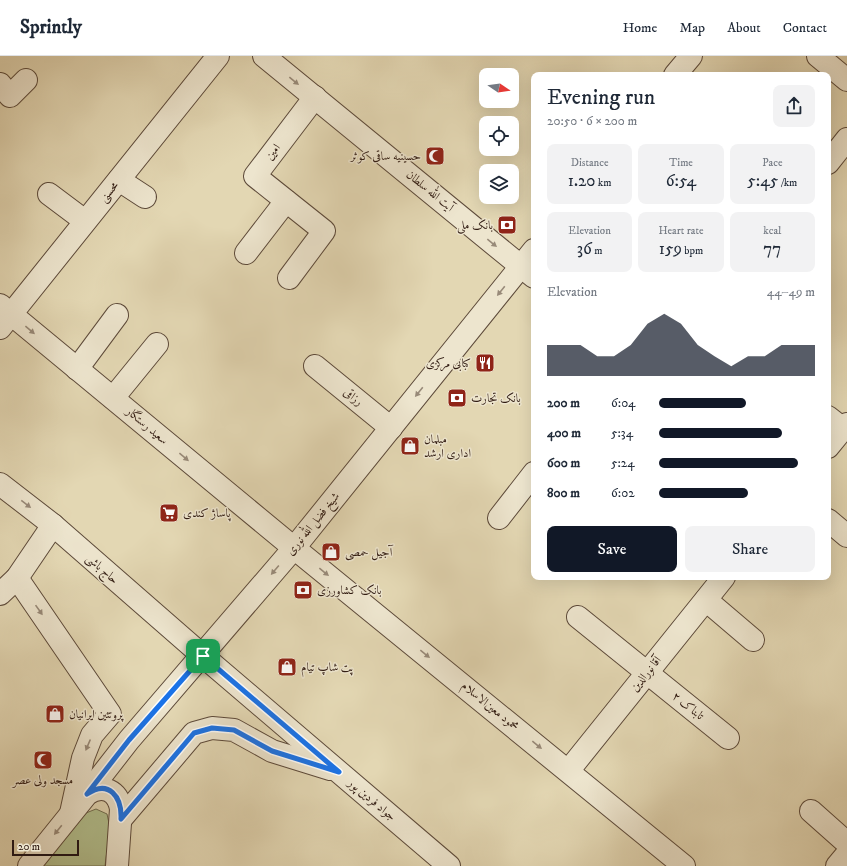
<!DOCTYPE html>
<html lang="en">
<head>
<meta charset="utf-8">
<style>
	:root { --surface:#fff; --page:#f2f2f3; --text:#1f2937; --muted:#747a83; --line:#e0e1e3; --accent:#111827 }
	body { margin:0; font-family:"IM FELL DW Pica",Amiri,serif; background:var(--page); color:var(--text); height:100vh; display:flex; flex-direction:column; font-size:15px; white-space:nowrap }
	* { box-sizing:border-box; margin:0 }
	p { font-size:13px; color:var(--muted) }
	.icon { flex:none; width:22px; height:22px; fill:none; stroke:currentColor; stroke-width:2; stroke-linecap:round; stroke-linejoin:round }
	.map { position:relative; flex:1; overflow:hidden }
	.side { position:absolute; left:531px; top:16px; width:300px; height:508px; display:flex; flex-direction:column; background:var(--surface); border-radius:8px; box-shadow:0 4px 16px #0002 }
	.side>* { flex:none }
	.needle { width:26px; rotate:103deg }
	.controls { position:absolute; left:479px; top:12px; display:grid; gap:8px }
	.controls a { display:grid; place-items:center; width:40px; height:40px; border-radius:8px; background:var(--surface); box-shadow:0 4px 16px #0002; font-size:20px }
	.scale { position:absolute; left:12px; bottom:10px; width:67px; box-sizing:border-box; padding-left:4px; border:2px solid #301b12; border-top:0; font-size:11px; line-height:14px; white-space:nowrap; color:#301b12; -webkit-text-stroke:3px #ede5ce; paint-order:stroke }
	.pin { position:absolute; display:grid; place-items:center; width:34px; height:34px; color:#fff; margin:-17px; border-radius:8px; box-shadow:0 2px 6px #0006 }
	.round { display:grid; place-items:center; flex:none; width:42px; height:42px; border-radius:8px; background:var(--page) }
	.summary { display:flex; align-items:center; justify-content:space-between; height:68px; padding:0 16px }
	h1 { font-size:22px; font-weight:600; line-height:30px }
	.metrics { display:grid; grid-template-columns:repeat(3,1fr); gap:6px; height:68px; padding:4px 16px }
	.metrics div { display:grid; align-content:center; border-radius:8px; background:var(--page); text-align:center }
	.metrics b { font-size:17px; font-weight:600 }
	.metrics small { font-size:11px; font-weight:400 }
	.metrics p { font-size:11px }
	.chart { height:112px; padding:8px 16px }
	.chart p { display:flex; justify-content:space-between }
	.chart svg { width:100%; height:72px; margin-top:4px; fill:var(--accent); opacity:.7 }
	.cta { display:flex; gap:8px; margin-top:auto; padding:8px 16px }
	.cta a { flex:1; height:46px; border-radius:8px; background:var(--accent); color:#fff; font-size:16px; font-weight:600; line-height:46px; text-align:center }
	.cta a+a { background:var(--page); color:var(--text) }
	ul { padding:0 16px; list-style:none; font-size:13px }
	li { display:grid; grid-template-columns:64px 48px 1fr; align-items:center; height:30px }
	li i { height:10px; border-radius:5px; background:var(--accent) }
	header { display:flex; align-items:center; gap:24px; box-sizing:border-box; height:56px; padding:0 20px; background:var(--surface); border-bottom:1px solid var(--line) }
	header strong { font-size:19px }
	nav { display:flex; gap:22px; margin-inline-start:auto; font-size:14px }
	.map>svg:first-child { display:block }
</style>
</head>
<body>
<header>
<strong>Sprintly</strong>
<nav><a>Home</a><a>Map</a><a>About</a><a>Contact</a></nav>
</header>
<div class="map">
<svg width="847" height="810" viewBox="0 0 847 810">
	<rect width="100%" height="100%" fill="#e3d7b3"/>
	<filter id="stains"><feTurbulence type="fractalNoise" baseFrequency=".005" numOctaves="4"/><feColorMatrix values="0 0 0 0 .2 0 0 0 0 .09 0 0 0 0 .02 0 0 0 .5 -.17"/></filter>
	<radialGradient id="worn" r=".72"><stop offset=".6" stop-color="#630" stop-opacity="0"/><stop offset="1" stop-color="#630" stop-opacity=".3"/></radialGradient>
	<!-- green -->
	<path fill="#b2bf8e" stroke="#716d50" d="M 96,753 L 107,758 L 110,772 L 105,810 L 43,810 L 48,797 L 81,759 Z"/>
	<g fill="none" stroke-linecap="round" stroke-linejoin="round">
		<!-- minor casing -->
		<g stroke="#5d4a3a" stroke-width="24">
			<g id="minor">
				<path d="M 264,0 L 534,221"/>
				<path d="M 818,0 L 847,24"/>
				<path d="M 675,19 L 691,0"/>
				<path d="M 0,28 L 10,40 L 26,24"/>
				<path d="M 828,107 L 847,83"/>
				<path d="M 119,124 L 145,141"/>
				<path d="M 49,138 L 85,165"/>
				<path d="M 246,197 L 286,145"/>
				<path d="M 289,222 L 324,175 L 255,120 L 315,41"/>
				<path d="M 0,249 L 294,492 L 684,810"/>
				<path d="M 0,272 L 218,0"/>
				<path d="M 315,310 L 391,372"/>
				<path d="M 77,313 L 117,259"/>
				<path d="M 113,342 L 157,288"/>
				<path d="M 828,361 L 843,373"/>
				<path d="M 828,391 L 847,368"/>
				<path d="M 0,428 L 53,469 L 203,600 L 449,810"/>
				<path d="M 499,462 L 534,417"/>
				<path d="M 828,464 L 847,480"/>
				<path d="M 17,522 L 110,658 L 92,679 L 83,702 L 71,757"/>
				<path d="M 0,538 L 17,522 L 53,469"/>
				<path d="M 706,544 L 753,584"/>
				<path d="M 578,561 L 728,682"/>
				<path d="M 569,714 L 724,521"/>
				<path d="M 87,738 L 129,684 L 294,492 L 534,194"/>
				<path d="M 811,755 L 847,787"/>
				<path d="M 121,763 L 194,677 L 212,672 L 234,674 L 272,695 L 330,713"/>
				<path d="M 29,810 L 87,738 C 103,727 118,735 121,753 L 117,810"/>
				<path d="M 837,810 L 847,798"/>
			</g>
		</g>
		<!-- minor -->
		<use href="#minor" stroke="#ede5ce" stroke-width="22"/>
	</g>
	<!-- one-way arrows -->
	<defs><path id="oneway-solid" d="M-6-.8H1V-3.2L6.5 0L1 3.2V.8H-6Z"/></defs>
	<g fill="#988a79">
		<use href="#oneway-solid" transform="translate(294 25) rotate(39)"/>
		<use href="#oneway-solid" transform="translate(492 187) rotate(39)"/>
		<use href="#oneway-solid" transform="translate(501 235) rotate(129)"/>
		<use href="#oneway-solid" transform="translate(30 274) rotate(40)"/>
		<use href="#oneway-solid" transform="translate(419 336) rotate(129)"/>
		<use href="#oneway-solid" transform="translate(184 401) rotate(40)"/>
		<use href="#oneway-solid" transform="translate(26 448) rotate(38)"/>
		<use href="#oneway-solid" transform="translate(275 514) rotate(130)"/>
		<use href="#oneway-solid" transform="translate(324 516) rotate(39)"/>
		<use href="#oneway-solid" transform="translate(39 554) rotate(55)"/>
		<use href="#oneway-solid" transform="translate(425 598) rotate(39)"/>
		<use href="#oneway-solid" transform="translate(88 689) rotate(113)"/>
		<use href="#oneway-solid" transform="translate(537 689) rotate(39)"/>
		<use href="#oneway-solid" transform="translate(58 774) rotate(129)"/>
	</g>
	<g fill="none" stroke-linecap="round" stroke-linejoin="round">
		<!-- route casing -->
		<g stroke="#fff" stroke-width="8">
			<path id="route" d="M 203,600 L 339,716 L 272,695 L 234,674 L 212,672 L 194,677 L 121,763 C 122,741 109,723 87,738 L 129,684 Z"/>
		</g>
		<!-- route -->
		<use href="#route" stroke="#1a73e8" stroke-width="5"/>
	</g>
	<!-- icons -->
	<defs>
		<g id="mosque-square" transform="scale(1)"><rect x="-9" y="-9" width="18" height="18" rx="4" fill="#8f2418" stroke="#ede5ce"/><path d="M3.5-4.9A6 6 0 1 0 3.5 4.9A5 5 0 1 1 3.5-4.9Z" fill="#fff"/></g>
		<g id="bank-square" transform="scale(1)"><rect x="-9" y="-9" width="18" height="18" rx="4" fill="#8f2418" stroke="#ede5ce"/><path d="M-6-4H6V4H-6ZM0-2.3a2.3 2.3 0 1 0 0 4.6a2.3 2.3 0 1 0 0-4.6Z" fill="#fff"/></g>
		<g id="restaurant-square" transform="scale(1)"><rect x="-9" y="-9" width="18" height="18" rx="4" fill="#8f2418" stroke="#ede5ce"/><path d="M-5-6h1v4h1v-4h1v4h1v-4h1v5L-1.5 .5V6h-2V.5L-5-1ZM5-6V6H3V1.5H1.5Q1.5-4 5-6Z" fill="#fff"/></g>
		<g id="shop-square" transform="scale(1)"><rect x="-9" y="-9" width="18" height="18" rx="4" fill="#8f2418" stroke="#ede5ce"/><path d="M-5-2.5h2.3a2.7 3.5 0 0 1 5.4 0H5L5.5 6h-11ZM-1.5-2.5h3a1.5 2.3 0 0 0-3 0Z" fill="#fff"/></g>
		<g id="supermarket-square" transform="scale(1)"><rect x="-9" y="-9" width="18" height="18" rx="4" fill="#8f2418" stroke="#ede5ce"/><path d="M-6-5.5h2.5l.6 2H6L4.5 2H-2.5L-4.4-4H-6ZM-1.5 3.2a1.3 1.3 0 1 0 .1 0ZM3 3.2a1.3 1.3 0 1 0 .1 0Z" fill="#fff"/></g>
	</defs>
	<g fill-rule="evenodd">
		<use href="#mosque-square" x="435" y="100"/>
		<use href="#bank-square" x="507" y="169"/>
		<use href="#restaurant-square" x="485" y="307"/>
		<use href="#bank-square" x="457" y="342"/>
		<use href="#shop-square" x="410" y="390"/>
		<use href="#supermarket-square" x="169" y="457"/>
		<use href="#shop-square" x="331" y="496"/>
		<use href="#bank-square" x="303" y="534"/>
		<use href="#shop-square" x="287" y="611"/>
		<use href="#shop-square" x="55" y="658"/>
		<use href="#mosque-square" x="43" y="704"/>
	</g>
	<g text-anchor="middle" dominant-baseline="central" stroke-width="3" stroke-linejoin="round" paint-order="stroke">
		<!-- street labels -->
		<g font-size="12" fill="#301b12" stroke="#ede5ce">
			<text transform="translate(273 96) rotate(-53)">امین</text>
			<text transform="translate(430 135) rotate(39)">آیت الله سلطان</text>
			<text transform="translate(109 136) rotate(-51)">محسنی</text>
			<text transform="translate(353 341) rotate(39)">رزاقی</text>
			<text transform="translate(147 370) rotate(40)">سعید رستگار</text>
			<text transform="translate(313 468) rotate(-51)">شیخ فضل الله نوری</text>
			<text transform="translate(102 513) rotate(41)">حاج باشی</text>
			<text transform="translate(646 618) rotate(-51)">آقا نورالدین</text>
			<text transform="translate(490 650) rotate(39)">محمود معین‌الاسلام</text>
			<text transform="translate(688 650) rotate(39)">تابناک ۲</text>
			<text transform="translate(372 744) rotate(40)">جواد فردین پور</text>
		</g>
		<!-- poi labels -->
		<g font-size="12" fill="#301b12" stroke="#ede5ce" text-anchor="start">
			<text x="421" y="100" text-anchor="end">حسینیه ساقی کوثر</text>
			<text x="493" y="169" text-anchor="end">بانک ملی</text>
			<text x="471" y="307" text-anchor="end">کبابی مرکزی</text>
			<text x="471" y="342">بانک تجارت</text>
			<text x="424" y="383">مبلمان<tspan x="424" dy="14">اداری ارشد</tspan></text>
			<text x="183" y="457">پاساژ کندی</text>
			<text x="345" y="496">آجیل حمصی</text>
			<text x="317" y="534">بانک کشاورزی</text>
			<text x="301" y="611">پت شاپ تیام</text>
			<text x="69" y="658">پروتئین ایرانیان</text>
			<text x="43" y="724" text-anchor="middle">مسجد ولی عصر</text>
		</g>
	</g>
	<rect width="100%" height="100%" filter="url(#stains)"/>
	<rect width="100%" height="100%" fill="url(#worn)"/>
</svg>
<div class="controls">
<a><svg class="needle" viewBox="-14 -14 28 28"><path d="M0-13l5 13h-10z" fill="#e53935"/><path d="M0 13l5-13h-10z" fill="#747a83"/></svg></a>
<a><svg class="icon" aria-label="locate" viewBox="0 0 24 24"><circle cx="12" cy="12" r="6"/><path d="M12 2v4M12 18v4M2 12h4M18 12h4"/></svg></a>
<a><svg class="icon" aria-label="layers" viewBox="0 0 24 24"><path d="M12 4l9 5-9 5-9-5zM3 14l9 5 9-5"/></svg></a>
</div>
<div class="scale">20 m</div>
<div class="pin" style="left:203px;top:600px;background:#1e9e55"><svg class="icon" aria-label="arrive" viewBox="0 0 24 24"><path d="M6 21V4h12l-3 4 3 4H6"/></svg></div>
<section class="side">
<div class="summary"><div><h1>Evening run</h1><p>20:50 · 6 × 200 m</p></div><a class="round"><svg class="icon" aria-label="share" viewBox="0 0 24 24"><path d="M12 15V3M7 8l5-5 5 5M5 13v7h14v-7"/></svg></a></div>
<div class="metrics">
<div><p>Distance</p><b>1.20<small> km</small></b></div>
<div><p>Time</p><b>6:54</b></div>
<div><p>Pace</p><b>5:45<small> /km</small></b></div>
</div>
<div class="metrics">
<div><p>Elevation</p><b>36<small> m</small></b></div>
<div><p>Heart rate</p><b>159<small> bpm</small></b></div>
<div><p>kcal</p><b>77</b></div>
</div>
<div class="chart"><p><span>Elevation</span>44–49 m</p>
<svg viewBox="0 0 160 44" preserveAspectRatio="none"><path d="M0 44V25L10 25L20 25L30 32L40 32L50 25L60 12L70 6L80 12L90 25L100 32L110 38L120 32L130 32L140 25L150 25L160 25V44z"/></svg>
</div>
<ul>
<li><b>200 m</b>6:04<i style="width:56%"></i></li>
<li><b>400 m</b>5:34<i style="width:79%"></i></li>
<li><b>600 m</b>5:24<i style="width:89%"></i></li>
<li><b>800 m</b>6:02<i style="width:57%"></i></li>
</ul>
<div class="cta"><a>Save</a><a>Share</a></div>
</section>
</div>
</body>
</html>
